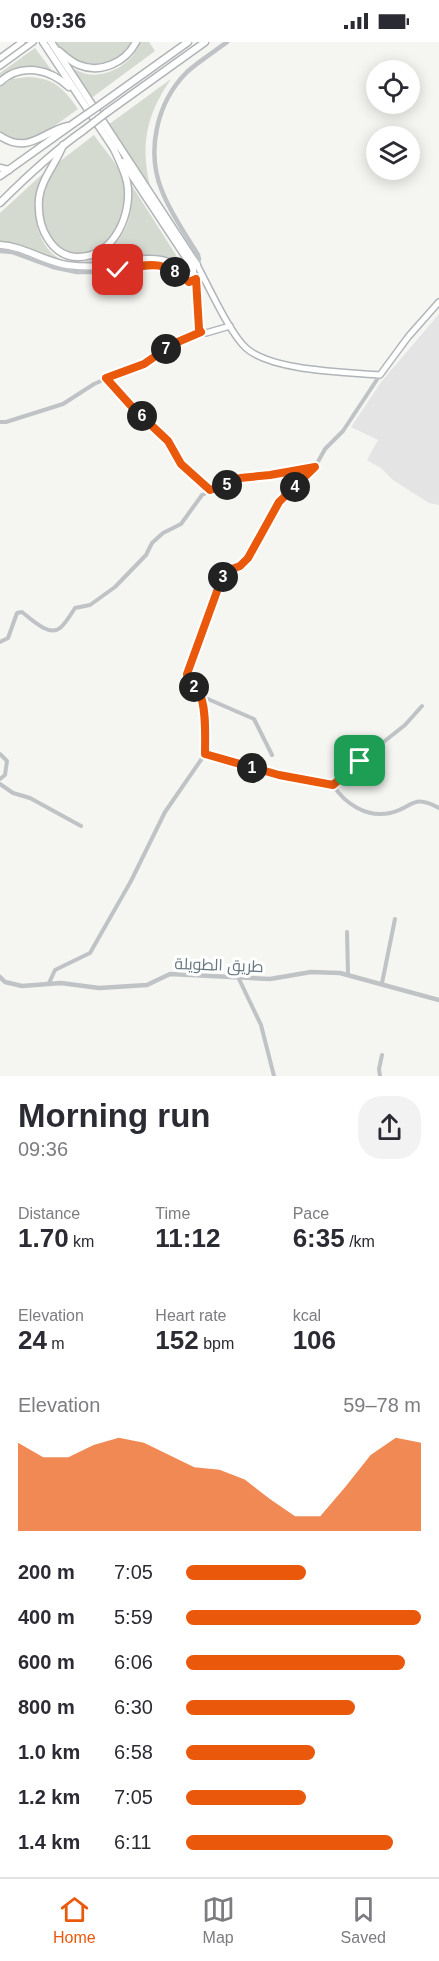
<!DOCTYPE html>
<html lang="en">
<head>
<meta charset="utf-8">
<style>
	:root { --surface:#fff; --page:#f2f2f3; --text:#2b2b33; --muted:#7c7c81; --line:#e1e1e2; --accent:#ea580c }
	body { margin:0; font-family:Arial,Cairo,sans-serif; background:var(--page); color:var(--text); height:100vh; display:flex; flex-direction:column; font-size:22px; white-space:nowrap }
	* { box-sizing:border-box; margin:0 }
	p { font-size:20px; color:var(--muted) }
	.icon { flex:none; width:33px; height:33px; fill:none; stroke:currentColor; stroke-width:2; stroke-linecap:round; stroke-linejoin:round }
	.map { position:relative; height:1034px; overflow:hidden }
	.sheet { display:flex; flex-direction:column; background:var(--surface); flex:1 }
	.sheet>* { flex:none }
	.fabs { position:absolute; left:366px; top:18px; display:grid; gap:12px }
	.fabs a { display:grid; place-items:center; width:54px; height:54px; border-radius:50%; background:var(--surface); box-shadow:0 3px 15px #0003; font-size:30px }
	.pin { position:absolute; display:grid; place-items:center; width:51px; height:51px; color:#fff; margin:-26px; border-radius:12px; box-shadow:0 3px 9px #0006 }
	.km { position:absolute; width:30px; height:30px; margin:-15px; border-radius:50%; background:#222; color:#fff; font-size:16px; line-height:30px; text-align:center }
	.round { display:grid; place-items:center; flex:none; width:63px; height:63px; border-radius:24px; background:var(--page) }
	.headline { display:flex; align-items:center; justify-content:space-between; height:102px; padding:0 18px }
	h1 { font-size:33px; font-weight:700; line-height:45px }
	.stats { display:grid; grid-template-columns:repeat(3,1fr); gap:9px; height:102px; padding:6px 18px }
	.stats div { display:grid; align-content:center }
	.stats b { font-size:26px; font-weight:700 }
	.stats small { font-size:16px; font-weight:400 }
	.stats p { font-size:16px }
	.chart { height:168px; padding:12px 18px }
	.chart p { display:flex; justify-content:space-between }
	.chart svg { width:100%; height:108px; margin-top:6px; fill:var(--accent); opacity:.7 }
	ul { padding:0 18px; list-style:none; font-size:20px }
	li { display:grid; grid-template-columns:96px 72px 1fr; align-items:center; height:45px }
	li i { height:15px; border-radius:8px; background:var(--accent) }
	.status { display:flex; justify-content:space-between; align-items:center; height:42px; padding:0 30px; background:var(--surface); direction:ltr }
	.status svg { height:16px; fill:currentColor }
	.menu { display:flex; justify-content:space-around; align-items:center; height:84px; border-top:2px solid var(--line); background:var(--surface); font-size:16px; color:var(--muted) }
	.menu a { display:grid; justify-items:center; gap:3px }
	.menu .active { color:var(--accent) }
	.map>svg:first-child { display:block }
</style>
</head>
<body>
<div class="status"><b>09:36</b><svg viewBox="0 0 49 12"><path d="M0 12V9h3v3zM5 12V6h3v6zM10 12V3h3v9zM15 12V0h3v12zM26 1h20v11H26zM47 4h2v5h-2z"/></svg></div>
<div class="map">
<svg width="439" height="1034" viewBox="0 0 439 1034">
	<rect width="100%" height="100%" fill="#f5f5f2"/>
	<!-- built -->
	<path fill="#e3e4e3" d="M 439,272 L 439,463 L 429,461 L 393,438 L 381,426 L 367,418 L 378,398 L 351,385 L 382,339 Z"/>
	<!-- green -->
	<g fill="#d5dad1">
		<path d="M 56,0 L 134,0 L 132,4 L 112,23 L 88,25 L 64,12 Z"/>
		<path d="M 140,0 L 149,0 L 155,9 L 90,57 L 69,24 C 74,27 80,30 86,32 C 108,36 134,21 140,0 Z"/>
		<path d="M 35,6 L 56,34 L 21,27 L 0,34 L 0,31 Z"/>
		<path d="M 27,35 C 54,36 62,45 78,67 L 32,100 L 13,100 L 0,93 L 0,45 L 12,37 Z"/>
		<path d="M 171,37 C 144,76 140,107 152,152 L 108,83 Z"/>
		<path d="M 94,93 C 103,106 116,120 123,135 C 132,156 121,196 101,207 C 94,210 86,212 79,215 L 54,205 L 49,198 L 42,176 L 43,151 L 46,141 L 59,120 Z"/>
		<path d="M 49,126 C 38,146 32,165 38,187 C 54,241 112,224 128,180 C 133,166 131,153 129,139 L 188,232 L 151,215 L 114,223 L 70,224 L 0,202 L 0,171 Z"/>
	</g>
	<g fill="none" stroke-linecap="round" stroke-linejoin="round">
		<!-- secondary casing -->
		<g stroke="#afb5b9" stroke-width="8">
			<g id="secondary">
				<path d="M 197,223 C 208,243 230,292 246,306 C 272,329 345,330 380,333 L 408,295 L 439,260"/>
				<path d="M 193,226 L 197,248 L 200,288 L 206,291 L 230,284"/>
			</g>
		</g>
		<!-- primary casing -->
		<g stroke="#b0b5b8" stroke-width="8">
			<g id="primary">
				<path d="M 0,16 L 22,0"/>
				<path d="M 0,24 L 33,0"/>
			</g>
		</g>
		<!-- trunk casing -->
		<g stroke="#b0b4b7" stroke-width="9">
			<g id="trunk">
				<path d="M 43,0 L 114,107"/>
				<path d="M 51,0 L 197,223"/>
				<path d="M 59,9 C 65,14 71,20 79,23 C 101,32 126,20 136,0"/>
				<path d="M 0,40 C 21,20 50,27 69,45"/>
				<path d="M 100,63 L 188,0"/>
				<path d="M 106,71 L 205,0"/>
				<path d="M 0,94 C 28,113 42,90 68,84"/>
				<path d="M 63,103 C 56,122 41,137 39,157 C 38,171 40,185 48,197 C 55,208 65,215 78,215 C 115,215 133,170 127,140 C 124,127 118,116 113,105"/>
				<path d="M 123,120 L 193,226"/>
				<path d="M 0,126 L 9,128"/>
				<path d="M 0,134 L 77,79"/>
				<path d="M 0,161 C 26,135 54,109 84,88"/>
				<path d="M 0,203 C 23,204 43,219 67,223 C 82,225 98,225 113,223 C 132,220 149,213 168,220 C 178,224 187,231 196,237"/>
			</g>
		</g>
		<!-- minor -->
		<g stroke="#bfc3c6" stroke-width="4">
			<path d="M 106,336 L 133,366 L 168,399 L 181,422 L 210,448"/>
			<path d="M 0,380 L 6,380 L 63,362 L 94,342 L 129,327 L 144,322 L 173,302 L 201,289"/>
			<path d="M 0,600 L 8,596 L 17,571 L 22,570 C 31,577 49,595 60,586 C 66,581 71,572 75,566 L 90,563 L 115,545 L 146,513 L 152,501 L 163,491 L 181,482 L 202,453 L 240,436 L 270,433 L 314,425"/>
			<path d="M 201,654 L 254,677 L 272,713"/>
			<path d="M 0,712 L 7,719 L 5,733 L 0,737"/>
			<path d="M 205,712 L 279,733 L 333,743 C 345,762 367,776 390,771 C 414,766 411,751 439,766"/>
			<path d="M 0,742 L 13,751 L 30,756 L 81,784"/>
			<path d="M 333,743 L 352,725 L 405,683 L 422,664"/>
			<path d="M 347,890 L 348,932"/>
			<path d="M 239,937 L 261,983 L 274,1034"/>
			<path d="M 49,941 L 55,928 L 90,911 L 131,839 L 165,770 L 205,712 L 205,679 L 200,654 L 198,649 L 188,638 L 187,632 L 224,530 L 240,524 L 248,516 L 279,460 L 315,425 L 325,407 L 343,389 L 380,333"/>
			<path d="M 382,941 L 395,877"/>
			<path d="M 380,1034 L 379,1027 L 382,1013"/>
		</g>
		<!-- tertiary -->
		<g stroke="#bfc3c6" stroke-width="4.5">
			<path d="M 0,209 L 12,210 L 53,225 L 77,230 L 102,230 L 142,223 L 159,223 L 175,229 L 189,240 L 196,237"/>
			<path d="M 197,223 L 199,217 L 198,213 C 186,193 171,172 162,149 C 146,110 156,61 187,30 C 199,19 214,10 227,0"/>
			<path d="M 0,935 L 5,940 L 22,944 L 61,941 L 99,946 L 147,943 L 170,932 L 270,937 L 311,930 L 340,931 L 439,958"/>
		</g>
		<!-- secondary -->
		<use href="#secondary" stroke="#fff" stroke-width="5"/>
		<!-- primary -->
		<use href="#primary" stroke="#fff" stroke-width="5"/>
		<!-- trunk -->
		<use href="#trunk" stroke="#fff" stroke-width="6"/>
		<!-- trunk-bridge casing -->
		<g stroke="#b0b4b7" stroke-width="9" stroke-linecap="butt">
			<g id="trunk-bridge">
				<path d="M 77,79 L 100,63"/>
				<path d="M 84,88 L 106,71"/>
			</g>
		</g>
		<!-- trunk-bridge -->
		<use href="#trunk-bridge" stroke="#fff" stroke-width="6"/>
	</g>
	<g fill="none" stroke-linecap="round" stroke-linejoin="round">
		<!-- route casing -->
		<g stroke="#fff" stroke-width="12">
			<path id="route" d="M 118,228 C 153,222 159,217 189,240 L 196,237 L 199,287 L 201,290 L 173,302 L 144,322 L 106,336 L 133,366 L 168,399 L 181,422 L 210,448 L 226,443 L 240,436 L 270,433 L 315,425 L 279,460 L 248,516 L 240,524 L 224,530 L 187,632 L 188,638 C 191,642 195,645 198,649 C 207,661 205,697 205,712 L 279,733 L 333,743 L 360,719"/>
		</g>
		<!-- route -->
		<use href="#route" stroke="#ea580c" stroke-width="8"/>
	</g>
	<g text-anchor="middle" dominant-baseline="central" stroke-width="6" stroke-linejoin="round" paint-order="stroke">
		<!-- street labels -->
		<g font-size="16" fill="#667781" stroke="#fff">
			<text transform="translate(219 923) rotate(2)">طريق الطويلة</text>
		</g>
	</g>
</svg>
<div class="fabs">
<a><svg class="icon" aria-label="locate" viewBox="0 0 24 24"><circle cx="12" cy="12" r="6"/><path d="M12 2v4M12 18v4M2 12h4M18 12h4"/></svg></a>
<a><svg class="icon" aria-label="layers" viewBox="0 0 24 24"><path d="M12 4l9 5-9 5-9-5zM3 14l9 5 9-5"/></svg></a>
</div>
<div class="pin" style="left:360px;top:719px;background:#1e9e55"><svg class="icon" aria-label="arrive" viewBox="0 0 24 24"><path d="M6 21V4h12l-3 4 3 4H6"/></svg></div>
<div class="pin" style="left:118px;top:228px;background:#d93025"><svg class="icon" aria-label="check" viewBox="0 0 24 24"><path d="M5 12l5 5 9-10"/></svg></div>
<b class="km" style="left:252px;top:726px">1</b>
<b class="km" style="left:194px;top:645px">2</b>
<b class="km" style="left:223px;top:535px">3</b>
<b class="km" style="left:295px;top:445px">4</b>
<b class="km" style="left:227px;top:443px">5</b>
<b class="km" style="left:142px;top:374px">6</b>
<b class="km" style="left:166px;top:307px">7</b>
<b class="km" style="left:175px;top:230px">8</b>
</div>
<section class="sheet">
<div class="headline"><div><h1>Morning run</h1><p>09:36</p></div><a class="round"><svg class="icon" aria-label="share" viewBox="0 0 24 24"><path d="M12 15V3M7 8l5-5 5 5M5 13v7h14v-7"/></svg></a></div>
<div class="stats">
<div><p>Distance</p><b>1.70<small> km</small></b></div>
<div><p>Time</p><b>11:12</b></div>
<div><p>Pace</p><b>6:35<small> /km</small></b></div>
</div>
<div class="stats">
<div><p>Elevation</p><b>24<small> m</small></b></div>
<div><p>Heart rate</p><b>152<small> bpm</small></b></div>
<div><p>kcal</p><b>106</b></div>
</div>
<div class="chart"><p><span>Elevation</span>59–78 m</p>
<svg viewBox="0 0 160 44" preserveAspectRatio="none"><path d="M0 44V8L10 14L20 14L30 9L40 6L50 8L60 13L70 18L80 19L90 23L100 31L110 38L120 38L130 26L140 13L150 6L160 8V44z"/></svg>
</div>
<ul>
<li><b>200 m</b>7:05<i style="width:51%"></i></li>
<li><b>400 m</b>5:59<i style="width:100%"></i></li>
<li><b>600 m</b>6:06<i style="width:93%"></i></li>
<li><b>800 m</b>6:30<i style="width:72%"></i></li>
<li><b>1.0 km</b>6:58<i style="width:55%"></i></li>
<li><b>1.2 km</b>7:05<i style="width:51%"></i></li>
<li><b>1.4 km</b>6:11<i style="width:88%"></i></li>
</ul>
</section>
<nav class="menu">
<a class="active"><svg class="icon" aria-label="home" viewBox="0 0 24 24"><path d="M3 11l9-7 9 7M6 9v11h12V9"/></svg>Home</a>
<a><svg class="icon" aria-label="map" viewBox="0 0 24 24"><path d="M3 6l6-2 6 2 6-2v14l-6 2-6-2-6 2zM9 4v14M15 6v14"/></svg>Map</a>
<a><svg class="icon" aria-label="saved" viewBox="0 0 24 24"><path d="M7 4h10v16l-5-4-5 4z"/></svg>Saved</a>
</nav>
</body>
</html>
